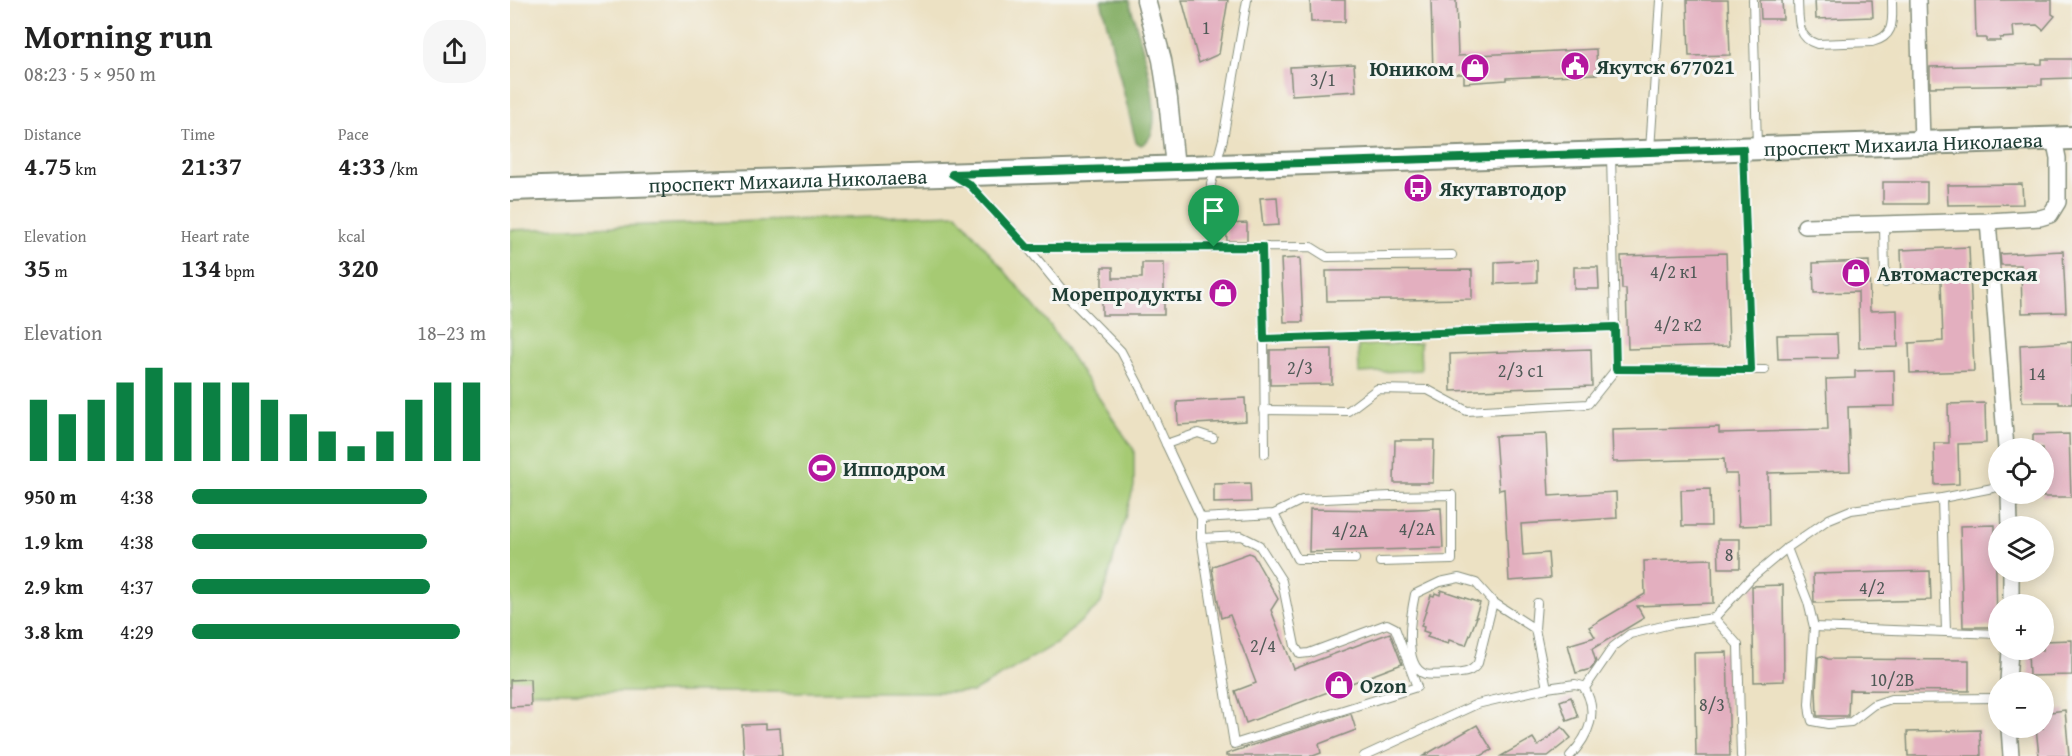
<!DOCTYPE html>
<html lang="en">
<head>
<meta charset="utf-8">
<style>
	:root { --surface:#fff; --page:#f6f6f6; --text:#222; --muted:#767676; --accent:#0b8043 }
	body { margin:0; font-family:"Gentium Book Plus",serif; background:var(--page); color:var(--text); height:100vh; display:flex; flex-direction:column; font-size:22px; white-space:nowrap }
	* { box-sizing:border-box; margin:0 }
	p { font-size:20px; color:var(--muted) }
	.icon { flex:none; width:33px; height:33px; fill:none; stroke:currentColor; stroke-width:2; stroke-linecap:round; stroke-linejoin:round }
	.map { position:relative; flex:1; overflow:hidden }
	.side { display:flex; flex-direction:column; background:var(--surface); width:510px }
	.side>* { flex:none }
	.tools { position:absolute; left:1478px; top:438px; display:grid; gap:12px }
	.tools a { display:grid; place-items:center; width:66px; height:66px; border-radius:50%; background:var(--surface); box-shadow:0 3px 15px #0003; font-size:30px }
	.pin { position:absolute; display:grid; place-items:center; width:51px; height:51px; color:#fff; margin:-62px -26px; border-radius:50% 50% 50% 0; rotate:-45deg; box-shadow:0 0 6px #0007 }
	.pin .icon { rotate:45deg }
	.round { display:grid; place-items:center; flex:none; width:63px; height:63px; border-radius:24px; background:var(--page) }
	.headline { display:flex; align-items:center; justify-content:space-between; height:102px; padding:0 24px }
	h1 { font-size:33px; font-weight:700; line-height:45px }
	.figures { display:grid; grid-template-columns:repeat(3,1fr); gap:9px; height:102px; padding:6px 24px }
	.figures div { display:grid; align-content:center }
	.figures b { font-size:26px; font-weight:700 }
	.figures small { font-size:16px; font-weight:400 }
	.figures p { font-size:16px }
	.chart { height:168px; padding:12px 24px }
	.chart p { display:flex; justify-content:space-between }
	.chart svg { width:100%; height:108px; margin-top:6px; stroke:var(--accent); stroke-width:6 }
	ul { padding:0 24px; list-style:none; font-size:20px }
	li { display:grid; grid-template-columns:96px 72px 1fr; align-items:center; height:45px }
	li i { height:15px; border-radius:8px; background:var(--accent) }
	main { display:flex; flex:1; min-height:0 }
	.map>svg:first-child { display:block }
</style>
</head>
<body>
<main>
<section class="side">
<div class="headline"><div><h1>Morning run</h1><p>08:23 · 5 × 950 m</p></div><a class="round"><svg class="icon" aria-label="share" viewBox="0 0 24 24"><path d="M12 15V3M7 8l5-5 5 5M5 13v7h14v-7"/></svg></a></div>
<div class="figures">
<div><p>Distance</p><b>4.75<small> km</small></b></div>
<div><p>Time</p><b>21:37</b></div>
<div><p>Pace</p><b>4:33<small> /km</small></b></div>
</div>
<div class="figures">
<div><p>Elevation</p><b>35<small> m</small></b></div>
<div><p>Heart rate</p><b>134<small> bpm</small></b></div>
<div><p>kcal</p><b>320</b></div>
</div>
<div class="chart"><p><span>Elevation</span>18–23 m</p>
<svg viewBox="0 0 160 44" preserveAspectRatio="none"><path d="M5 44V19M15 44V25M25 44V19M35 44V12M45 44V6M55 44V12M65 44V12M75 44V12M85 44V19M95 44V25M105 44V32M115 44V38M125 44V32M135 44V19M145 44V12M155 44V12"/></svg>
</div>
<ul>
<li><b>950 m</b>4:38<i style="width:80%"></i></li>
<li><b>1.9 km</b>4:38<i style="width:80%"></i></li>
<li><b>2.9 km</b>4:37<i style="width:81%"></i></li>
<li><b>3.8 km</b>4:29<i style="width:91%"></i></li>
</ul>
</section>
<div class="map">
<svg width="1562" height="756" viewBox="0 0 1562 756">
	<rect width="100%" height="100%" fill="#f6f6f2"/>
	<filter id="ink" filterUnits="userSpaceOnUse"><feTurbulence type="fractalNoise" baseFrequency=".0167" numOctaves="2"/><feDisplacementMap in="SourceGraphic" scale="12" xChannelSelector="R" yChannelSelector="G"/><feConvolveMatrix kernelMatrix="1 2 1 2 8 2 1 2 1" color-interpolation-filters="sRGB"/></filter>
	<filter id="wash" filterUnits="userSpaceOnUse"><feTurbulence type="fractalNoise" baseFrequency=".008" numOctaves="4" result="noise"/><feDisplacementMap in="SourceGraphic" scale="24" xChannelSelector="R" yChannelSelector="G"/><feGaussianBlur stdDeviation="1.35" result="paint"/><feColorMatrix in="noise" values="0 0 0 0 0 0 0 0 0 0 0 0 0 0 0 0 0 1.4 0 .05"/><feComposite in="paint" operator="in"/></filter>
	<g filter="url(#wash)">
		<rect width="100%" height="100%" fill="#ece1c3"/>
		<!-- green -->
		<g fill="#a6ca73" stroke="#628454" stroke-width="1.5">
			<path d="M 447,214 L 540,325 L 624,450 L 624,486 L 591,603 L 546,644 L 463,692 L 0,692 L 0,230 Z"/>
			<path d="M 910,343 L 911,370 L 849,373 L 848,346 Z"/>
		</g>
		<!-- forest -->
		<path fill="#84ae65" stroke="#52764c" stroke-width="1.5" d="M 591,0 L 619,0 C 625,25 664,134 631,145 L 626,142 Z"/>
		<g id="blocks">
			<!-- building -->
			<g fill="#e3afbf">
				<path d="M 672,0 L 718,0 L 709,54 L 689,63 Z"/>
				<path d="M 800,0 L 835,0 L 835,22 L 801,22 Z"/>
				<path d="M 921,0 L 946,0 L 948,56 L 1086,49 L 1087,74 L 996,78 L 996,80 L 954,83 L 954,74 L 923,74 Z"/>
				<path d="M 1177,0 L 1218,0 L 1220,55 L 1179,56 Z"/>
				<path d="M 1250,0 L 1272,0 L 1273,19 L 1251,19 Z"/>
				<path d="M 1305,0 L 1362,0 L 1363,17 L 1306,19 Z"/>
				<path d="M 1465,0 L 1542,0 L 1542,14 L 1545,16 L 1533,30 L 1527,25 L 1503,26 L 1504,37 L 1490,38 L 1490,41 L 1476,41 L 1476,38 L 1466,38 Z"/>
				<path d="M 1532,59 L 1562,59 L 1562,78 L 1532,79 L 1532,85 L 1420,87 L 1420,67 L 1532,64 Z"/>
				<path d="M 844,64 L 846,91 L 782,95 L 780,67 Z"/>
				<rect x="1373" y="182" width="44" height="22"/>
				<path d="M 1512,184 L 1513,204 L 1438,205 L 1437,185 Z"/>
				<path d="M 767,197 L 769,225 L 753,226 L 750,198 Z"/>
				<path d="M 737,223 L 737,241 L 717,241 L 716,224 Z"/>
				<path d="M 1459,247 L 1464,371 L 1400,373 L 1399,343 L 1433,341 L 1431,281 L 1392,282 L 1391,250 Z"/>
				<path d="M 1553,251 L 1556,312 L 1512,313 L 1511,265 L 1491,265 L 1490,254 Z"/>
				<path d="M 1216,253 L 1219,346 L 1118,349 L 1116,289 L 1112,289 L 1111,256 Z"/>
				<path d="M 790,258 L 793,322 L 774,322 L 771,259 Z"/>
				<path d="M 1027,260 L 1027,282 L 985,284 L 985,262 Z"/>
				<path d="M 1359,261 L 1360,311 L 1387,310 L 1388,347 L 1349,348 L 1348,292 L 1304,293 L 1303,263 Z"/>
				<path d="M 632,263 L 654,263 L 654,315 L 592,315 L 592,267 L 603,267 L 603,278 L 632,278 Z"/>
				<path d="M 1064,267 L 1088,267 L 1089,289 L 1064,289 Z"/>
				<path d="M 962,270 L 962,299 L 817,301 L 816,271 Z"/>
				<path d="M 1327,334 L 1328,358 L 1268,359 L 1267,335 Z"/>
				<path d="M 1562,342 L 1562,404 L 1549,404 L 1549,402 L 1512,402 L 1510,345 Z"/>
				<path d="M 822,349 L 822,384 L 760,385 L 760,350 Z"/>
				<path d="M 1081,349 L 1082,386 L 941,391 L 940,354 Z"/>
				<path d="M 1384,370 L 1385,406 L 1338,407 L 1340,471 L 1258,473 L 1259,525 L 1229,526 L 1227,474 L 1215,474 L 1214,459 L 1103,462 L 1102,430 L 1209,427 L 1209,433 L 1318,430 L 1316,379 L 1345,378 L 1345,371 Z"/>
				<path d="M 735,398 L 736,421 L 668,425 L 667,402 Z"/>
				<path d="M 1475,403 L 1476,443 L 1448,444 L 1449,484 L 1425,485 L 1424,443 L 1439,443 L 1438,404 Z"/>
				<path d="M 1036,434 L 1039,496 L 1106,492 L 1107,518 L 1011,524 L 1013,555 L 1038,553 L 1040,578 L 999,581 L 994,489 L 989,490 L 985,436 Z"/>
				<path d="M 1559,434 L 1561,497 L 1533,497 L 1533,448 L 1523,448 L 1523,435 Z"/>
				<path d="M 885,440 L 924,440 L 923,483 L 884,483 Z"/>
				<path d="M 740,483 L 741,502 L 704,503 L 704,484 Z"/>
				<path d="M 1200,489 L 1201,526 L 1172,526 L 1171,490 Z"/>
				<path d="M 931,508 L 933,548 L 799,552 L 800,509 L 881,510 Z"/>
				<path d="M 1485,525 L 1487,627 L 1453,627 L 1450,526 Z"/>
				<path d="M 1208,539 L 1230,539 L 1230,568 L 1209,568 Z"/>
				<path d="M 739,553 L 743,555 L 768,599 L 761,610 L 784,669 L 880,633 L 892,664 L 736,723 L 725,691 L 746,683 L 720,615 L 711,618 L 702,569 L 703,566 Z"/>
				<path d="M 1202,559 L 1203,603 L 1127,606 L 1134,618 L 1082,649 L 1086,662 L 1081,669 L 1066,673 L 1058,645 L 1085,637 L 1079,627 L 1135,594 L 1134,561 Z"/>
				<path d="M 1420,571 L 1421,600 L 1304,603 L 1303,574 Z"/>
				<path d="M 1273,585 L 1274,681 L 1244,682 L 1242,586 Z"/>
				<path d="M 931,590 L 970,603 L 965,617 L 967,617 L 956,645 L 939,640 L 938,644 L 917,637 L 919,633 L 913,631 L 914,627 L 911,626 L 921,595 L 924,596 L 925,593 L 930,595 Z"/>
				<path d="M 1562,640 L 1562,675 L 1519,676 L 1518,650 L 1533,650 L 1533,641 Z"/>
				<path d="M 1217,652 L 1220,756 L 1186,756 L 1184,653 Z"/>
				<path d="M 1311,656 L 1318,659 L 1459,660 L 1459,691 L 1339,690 L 1338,716 L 1307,716 L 1306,690 L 1308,657 Z"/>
				<path d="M 20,679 L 21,706 L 0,707 L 0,680 Z"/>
				<path d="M 1061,697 L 1068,717 L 1057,721 L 1050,701 Z"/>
				<path d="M 1555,710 L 1559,756 L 1529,756 L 1526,728 L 1533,728 L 1533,713 Z"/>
				<path d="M 841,714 L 846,730 L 809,744 L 811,753 L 803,756 L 716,756 L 716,754 L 761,739 Z"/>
				<path d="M 255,724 L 255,729 L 270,728 L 272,756 L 234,756 L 232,725 Z"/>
				<path d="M 967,725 L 982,750 L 971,756 L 913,756 Z"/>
				<path d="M 1052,727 L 1061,738 L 1038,756 L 991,756 L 1023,738 L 1028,746 Z"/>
				<path d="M 1470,730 L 1471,756 L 1398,756 L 1397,732 Z"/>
			</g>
		</g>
	</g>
	<g filter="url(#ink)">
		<use href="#blocks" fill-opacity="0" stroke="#868f7c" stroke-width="1.5"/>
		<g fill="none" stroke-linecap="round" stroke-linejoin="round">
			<!-- service casing -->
			<g stroke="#868f7c" stroke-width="10">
				<g id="service">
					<path d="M 1243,0 L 1247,147"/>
					<path d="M 1288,0 C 1289,18 1286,38 1307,44 L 1362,42 C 1386,36 1382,20 1382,0"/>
					<path d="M 1140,150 L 1150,0"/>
					<path d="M 1233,150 L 1241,370"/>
					<path d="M 452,180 L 460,185 L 518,248 L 559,298 L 611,351 L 633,393 L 656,444 L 688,433 L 703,438"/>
					<path d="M 1374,224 L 1375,283"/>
					<path d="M 704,247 L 701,184 L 713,139 L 737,0"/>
					<path d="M 752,247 L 754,339"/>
					<path d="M 518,248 L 801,247 L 817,257 L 942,255"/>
					<path d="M 1106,369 L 1255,370"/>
					<path d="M 754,410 L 838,411 L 867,389 L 918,390 L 957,411 L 1078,404 L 1106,369 L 1101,155"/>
					<path d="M 656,444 L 691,518 L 764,514 L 792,500 L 881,496 L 942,495 L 942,560 L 870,562"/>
					<path d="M 755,454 L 754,339 L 1105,327"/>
					<path d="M 1432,498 L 1436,631"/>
					<path d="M 764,514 L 787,559 L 845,559"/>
					<path d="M 691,518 L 691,538 L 731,536 L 749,545 L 772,581 L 785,646 L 790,654 L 799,653 L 877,624 L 885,628 L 907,687 L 724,744 L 691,538"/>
					<path d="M 1277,548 L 1298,602 L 1304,627 L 1299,704 L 1300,713 L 1302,721 L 1318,724 L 1341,722 L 1363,705 L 1381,699 L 1488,698"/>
					<path d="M 983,602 L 968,663 C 961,674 951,673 939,674 C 932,674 922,676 915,674 C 892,666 901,613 905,594 L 930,582 L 949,578 L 966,583 L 983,602 L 1025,629"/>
					<path d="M 1027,603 L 1025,629 L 1037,688 L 1065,684 L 1073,686 C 1090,711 1079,736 1060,756"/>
					<path d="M 1204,618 L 1228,645 L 1231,756"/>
					<path d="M 1304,627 L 1488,634"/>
					<path d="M 1075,688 L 1103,647 L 1120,634 L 1161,624 L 1204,618 L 1240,579 L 1277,548 L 1319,519 L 1341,510 L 1432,498 L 1488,487"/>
					<path d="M 854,756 L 967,704 L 1037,688"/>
				</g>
			</g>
			<!-- minor casing -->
			<g stroke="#868f7c" stroke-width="18">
				<g id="minor">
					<path d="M 1408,0 L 1412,143"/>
					<path d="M 1478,221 L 1496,448"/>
					<path d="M 1295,226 L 1478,221 L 1530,218 L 1540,215 L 1548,202 L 1548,158 L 1544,139"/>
					<path d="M 1499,494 L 1500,526"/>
					<path d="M 1501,572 L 1501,604"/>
					<path d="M 1498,682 L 1500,650"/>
					<path d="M 1499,728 L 1501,756"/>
				</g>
			</g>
			<!-- tertiary casing -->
			<g stroke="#868f7c" stroke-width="21">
				<path id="tertiary" d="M 636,0 L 652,60 L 658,99 L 665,167"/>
			</g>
			<!-- primary casing -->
			<g stroke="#868f7c" stroke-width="26">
				<g id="primary">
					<path id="s1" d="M 0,189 L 1562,138"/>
				</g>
			</g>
			<!-- service -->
			<use href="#service" stroke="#fff" stroke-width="8"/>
			<!-- minor -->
			<use href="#minor" stroke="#fff" stroke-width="15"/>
			<!-- tertiary -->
			<use href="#tertiary" stroke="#fff" stroke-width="18"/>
			<!-- primary -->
			<use href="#primary" stroke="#fff" stroke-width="22"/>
		</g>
	</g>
	<g fill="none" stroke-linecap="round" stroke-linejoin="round" filter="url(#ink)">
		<!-- route casing -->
		<g stroke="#fff" stroke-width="12">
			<path id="route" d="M 1233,149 L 1241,370 L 1106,369 L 1105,327 L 754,339 L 752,247 L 518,248 L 460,185 L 442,174 Z"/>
		</g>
		<!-- route -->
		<use href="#route" stroke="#0b8043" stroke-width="8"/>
	</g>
	<!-- icons -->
	<defs>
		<g id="civic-disc" transform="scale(1.5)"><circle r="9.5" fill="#b5179e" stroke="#f6f6f2"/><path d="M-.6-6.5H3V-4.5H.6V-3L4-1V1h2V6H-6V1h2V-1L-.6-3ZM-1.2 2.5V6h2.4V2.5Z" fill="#fff"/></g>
		<g id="shop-disc" transform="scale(1.5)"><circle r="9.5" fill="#b5179e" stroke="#f6f6f2"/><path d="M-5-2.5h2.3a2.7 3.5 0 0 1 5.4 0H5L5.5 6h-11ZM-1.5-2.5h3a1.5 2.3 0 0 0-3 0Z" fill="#fff"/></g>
		<g id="bus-disc" transform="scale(1.5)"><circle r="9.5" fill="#b5179e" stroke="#f6f6f2"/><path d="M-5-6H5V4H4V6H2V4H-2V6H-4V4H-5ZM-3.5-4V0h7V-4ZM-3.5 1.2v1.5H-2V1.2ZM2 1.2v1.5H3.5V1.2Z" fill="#fff"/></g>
		<g id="stadium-disc" transform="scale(1.5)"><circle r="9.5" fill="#b5179e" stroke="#f6f6f2"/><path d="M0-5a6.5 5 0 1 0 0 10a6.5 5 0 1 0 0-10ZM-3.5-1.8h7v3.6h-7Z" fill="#fff"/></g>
	</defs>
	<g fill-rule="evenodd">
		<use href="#civic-disc" x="1065" y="66"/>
		<use href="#shop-disc" x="965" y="68"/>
		<use href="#bus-disc" x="908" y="188"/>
		<use href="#shop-disc" x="1346" y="273"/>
		<use href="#shop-disc" x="713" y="293"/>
		<use href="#stadium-disc" x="312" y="468"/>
		<use href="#shop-disc" x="829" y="685"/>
	</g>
	<g text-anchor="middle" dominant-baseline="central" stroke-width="6" stroke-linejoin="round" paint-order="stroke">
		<!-- number labels -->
		<g font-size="18" fill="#505a57">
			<text x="696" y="27">1</text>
			<text x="813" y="79">3/1</text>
			<text x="1164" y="271">4/2 к1</text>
			<text x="1168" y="324">4/2 к2</text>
			<text x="790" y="367">2/3</text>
			<text x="1011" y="370">2/3 с1</text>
			<text x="1527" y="373">14</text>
			<text x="907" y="528">4/2А</text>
			<text x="840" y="530">4/2А</text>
			<text x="1219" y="554">8</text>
			<text x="1362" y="587">4/2</text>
			<text x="753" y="645">2/4</text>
			<text x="1382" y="679">10/2В</text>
			<text x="1202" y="704">8/3</text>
		</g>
		<!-- poi labels -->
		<g font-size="21" font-weight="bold" fill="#1f3d34" stroke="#f6f6f2" text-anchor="start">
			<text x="1086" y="66">Якутск 677021</text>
			<text x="944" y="68" text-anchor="end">Юником</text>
			<text x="929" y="188">Якутавтодор</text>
			<text x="1367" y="273">Автомастерская</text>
			<text x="692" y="293" text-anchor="end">Морепродукты</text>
			<text x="333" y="468">Ипподром</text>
			<text x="850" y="685">Ozon</text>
		</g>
		<!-- street labels -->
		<g font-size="21" fill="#1f3d34" stroke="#f6f6f2">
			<text stroke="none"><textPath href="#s1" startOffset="1394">проспект Михаила Николаева</textPath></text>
			<text stroke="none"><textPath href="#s1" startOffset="278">проспект Михаила Николаева</textPath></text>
		</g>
	</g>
</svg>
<div class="tools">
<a><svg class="icon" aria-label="locate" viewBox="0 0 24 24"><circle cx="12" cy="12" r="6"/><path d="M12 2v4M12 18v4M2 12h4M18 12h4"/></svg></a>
<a><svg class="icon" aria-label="layers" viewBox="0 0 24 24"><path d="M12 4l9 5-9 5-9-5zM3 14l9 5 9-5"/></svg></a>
<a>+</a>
<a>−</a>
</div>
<div class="pin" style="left:704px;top:247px;background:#1e9e55"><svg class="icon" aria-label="arrive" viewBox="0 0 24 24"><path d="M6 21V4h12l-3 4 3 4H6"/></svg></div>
</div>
</main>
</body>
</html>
